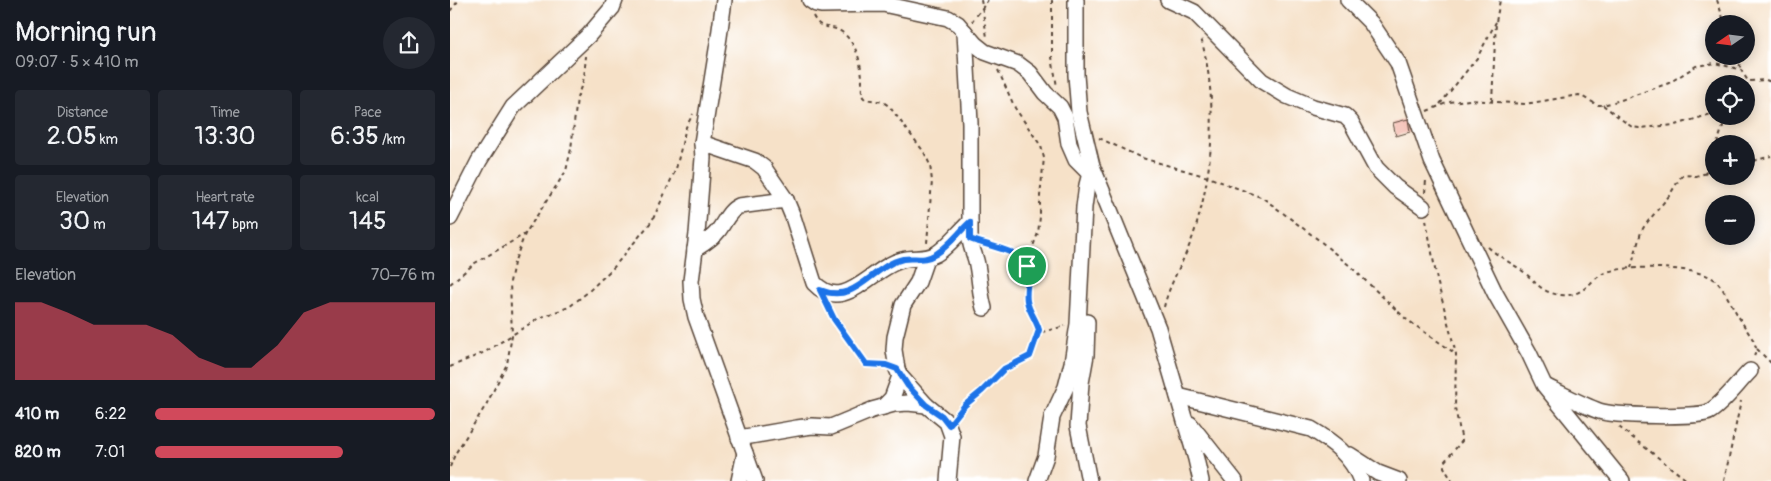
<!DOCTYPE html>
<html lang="en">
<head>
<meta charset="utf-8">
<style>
	:root { --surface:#171b24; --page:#242831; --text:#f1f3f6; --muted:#9ea1a6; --accent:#d1495b }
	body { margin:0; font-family:Pangolin,sans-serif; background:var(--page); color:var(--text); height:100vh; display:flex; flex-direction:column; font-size:19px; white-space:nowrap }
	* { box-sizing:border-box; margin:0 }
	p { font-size:16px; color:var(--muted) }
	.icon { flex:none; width:28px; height:28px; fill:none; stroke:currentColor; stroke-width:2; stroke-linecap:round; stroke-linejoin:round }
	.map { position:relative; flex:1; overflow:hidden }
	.sheet { display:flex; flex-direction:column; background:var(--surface); width:450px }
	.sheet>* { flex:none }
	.needle { width:32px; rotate:256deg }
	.tools { position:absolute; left:1255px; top:15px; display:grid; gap:10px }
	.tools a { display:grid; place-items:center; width:50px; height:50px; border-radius:50%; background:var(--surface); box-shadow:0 2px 12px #0003; font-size:25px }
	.pin { position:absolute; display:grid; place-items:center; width:42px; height:42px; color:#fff; margin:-21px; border:2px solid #fff; border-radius:50%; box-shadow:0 1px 5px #0007 }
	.round { display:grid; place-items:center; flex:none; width:52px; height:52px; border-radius:26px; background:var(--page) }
	.headline { display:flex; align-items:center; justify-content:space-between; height:85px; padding:0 15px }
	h1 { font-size:28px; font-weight:600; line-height:38px }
	.metrics { display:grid; grid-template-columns:repeat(3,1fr); gap:8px; height:85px; padding:5px 15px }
	.metrics div { display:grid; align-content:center; border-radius:5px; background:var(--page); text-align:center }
	.metrics b { font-size:25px; font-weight:600 }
	.metrics small { font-size:14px; font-weight:400 }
	.metrics p { font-size:14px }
	.chart { height:140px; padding:10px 15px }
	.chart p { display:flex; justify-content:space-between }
	.chart svg { width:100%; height:90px; margin-top:5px; fill:var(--accent); opacity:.7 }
	ul { padding:0 15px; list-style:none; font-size:16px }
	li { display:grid; grid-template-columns:80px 60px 1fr; align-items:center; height:38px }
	li i { height:12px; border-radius:6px; background:var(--accent) }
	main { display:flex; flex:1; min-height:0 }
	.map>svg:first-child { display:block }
</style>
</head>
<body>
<main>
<section class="sheet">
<div class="headline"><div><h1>Morning run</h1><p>09:07 · 5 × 410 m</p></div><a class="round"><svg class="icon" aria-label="share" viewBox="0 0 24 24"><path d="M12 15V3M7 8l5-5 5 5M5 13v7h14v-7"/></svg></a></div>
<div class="metrics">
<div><p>Distance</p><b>2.05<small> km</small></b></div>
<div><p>Time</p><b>13:30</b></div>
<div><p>Pace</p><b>6:35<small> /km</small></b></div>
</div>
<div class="metrics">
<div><p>Elevation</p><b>30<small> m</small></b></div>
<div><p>Heart rate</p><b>147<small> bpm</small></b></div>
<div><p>kcal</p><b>145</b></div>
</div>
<div class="chart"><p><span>Elevation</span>70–76 m</p>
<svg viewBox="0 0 160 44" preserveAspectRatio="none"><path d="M0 44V6L10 6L20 11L30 17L40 17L50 17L60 22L70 33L80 38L90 38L100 27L110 11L120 6L130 6L140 6L150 6L160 6V44z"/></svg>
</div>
<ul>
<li><b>410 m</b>6:22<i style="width:100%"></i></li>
<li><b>820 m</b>7:01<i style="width:67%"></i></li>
</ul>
</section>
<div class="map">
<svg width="1321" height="481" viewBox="0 0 1321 481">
	<rect width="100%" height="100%" fill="#fff"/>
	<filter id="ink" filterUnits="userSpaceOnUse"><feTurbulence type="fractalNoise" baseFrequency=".02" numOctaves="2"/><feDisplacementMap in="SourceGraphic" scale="10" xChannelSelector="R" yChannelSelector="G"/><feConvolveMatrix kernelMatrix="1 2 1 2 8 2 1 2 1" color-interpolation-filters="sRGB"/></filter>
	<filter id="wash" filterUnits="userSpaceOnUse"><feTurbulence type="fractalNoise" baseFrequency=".0096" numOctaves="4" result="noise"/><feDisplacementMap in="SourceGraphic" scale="20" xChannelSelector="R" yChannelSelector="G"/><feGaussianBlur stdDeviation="1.12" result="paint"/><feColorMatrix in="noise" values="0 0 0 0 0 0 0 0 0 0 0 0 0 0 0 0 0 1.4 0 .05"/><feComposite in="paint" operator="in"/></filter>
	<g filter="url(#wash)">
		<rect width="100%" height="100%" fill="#f6e1c8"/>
		<g id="blocks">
			<!-- building -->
			<path fill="#f0a393" d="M 958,119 L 960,132 L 946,136 L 943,123 Z"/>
		</g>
	</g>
	<g filter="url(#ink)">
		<use href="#blocks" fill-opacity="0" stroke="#574538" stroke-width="1"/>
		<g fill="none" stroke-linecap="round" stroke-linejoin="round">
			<!-- minor casing -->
			<g stroke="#574538" stroke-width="18">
				<g id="minor">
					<path d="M 274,0 L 269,37 L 252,143 L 253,158 L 247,234 L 241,281 L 242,299 L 246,317 L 305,481"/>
					<path d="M 360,0 L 366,4 L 371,5 L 433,4 L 498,18 L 508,24 L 525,44 L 535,52 L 568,64 L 580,73 L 595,93 L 610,107 L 615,117 L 619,144 L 626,160 L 640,174"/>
					<path d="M 626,0 L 626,75 L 629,112 L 642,166 L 708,328 L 746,459 L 751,481"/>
					<path d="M 718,0 L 744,12 L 812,81 L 837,96 L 863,107 L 895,116 L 901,122 L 926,168 L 945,187 L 973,207"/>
					<path d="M 898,0 L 921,23 L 948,63 L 982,161 L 1045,293 L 1079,353 L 1094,385 L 1172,481"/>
					<path d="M 515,32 L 520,123 L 520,239 C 521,249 526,257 527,265 C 530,280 530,294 534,308"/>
					<path d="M 252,143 L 305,161 L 314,168 L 336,200 L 343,217 L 364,283 C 394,315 422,267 452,260 C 465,256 473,261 486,254 C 498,247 509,232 520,222"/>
					<path d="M 0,218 L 29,161 L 63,107 L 139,35 L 162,8 L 165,0"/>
					<path d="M 245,249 C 253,244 262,239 268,231 C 275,222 278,211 289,206 L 336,200"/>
					<path d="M 476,259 L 468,282 L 453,305 L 445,337 L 444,350 L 447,369 L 450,376 L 476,405"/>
					<path d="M 637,322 L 636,355 L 631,383 L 628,426 L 639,481"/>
					<path d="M 1097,387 C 1114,395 1132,405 1149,411 C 1163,416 1248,418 1259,412 C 1273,404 1288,383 1300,371"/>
					<path d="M 728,396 L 861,429 C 883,442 902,456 911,481"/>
					<path d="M 433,407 L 442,398 L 450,376"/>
					<path d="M 740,424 L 785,481"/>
					<path d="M 289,438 L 347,428 L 362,426 L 381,427 L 422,410 L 444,404 L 458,403 L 476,405 L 497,422 L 502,436 L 498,481"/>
					<path d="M 900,455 L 928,473 L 949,481"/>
					<path d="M 289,481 L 295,453"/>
					<path d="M 587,481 L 596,456 L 602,417 L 616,387 L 622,363 L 628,324 L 634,207 L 637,185 L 642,166"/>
				</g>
			</g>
			<!-- path -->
			<g stroke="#574538" stroke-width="2" stroke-dasharray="4 4" stroke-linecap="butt">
				<path d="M 531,0 L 537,37"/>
				<path d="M 602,0 L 602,57 L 607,87"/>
				<path d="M 1267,0 L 1275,24"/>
				<path d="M 0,11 L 9,0"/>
				<path d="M 363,16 C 371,32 381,24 392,32 C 406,43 411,61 412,78 C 412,84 411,91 413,97 L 415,99 L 433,102 L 439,106 L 474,152 L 480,165 L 482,181 L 477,243"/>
				<path d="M 522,22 L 538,0"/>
				<path d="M 1287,56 L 1291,70"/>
				<path d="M 548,70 L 565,108 L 591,146 L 594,158 L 590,196 L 590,217 L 588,233 L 577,262 L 576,295 L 580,312 L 586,321 L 590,331 L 592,332 L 615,326"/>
				<path d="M 1042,101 L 1046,22 L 1050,0"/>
				<path d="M 990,104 L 1027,58 L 1046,22"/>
				<path d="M 1153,105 L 1175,122 L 1182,127 L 1189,128 L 1226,125 L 1264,113"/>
				<path d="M 977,111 L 999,102 L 1020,100 L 1075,104 L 1129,95 L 1148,105 L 1153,105 L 1171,100 L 1219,83 L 1246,66 L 1265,63 L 1288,69 L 1291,70 L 1298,81 L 1316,80 L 1321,82"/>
				<path d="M 649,138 L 692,158 L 758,177 L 813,198 L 870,241 L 900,266 L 956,319 L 1006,354"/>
				<path d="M 1267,144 L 1273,126 L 1273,116"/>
				<path d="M 1296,163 L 1321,156"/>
				<path d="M 1255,174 L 1264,153"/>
				<path d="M 975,193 L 976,180"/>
				<path d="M 976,220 L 987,280 L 1006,354 L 1005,408 L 1012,441 L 994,462 L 994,467 L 1002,481"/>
				<path d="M 534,245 C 548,249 568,251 576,264"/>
				<path d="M 1038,247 C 1048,256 1059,262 1070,269 C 1085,280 1089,292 1110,295 C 1137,297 1138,279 1157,272 C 1176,265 1249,266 1265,280 C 1272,286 1277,297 1282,305 C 1289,318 1296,329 1304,341 L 1306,348 L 1304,358"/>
				<path d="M 1181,268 L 1191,232 L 1195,225 L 1219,196 L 1230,178 L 1233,175 L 1246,176 L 1264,171"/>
				<path d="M 0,284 L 25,263 L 75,234"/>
				<path d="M 378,306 C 383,316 409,361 418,364 C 423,366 429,364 434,364"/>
				<path d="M 714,307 C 720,281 736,258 744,233 C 764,171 768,101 751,38"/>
				<path d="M 1307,349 L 1321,363"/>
				<path d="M 0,367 L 35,352 L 89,318 L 119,307 L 138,292 L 164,267 L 202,221 L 226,169 L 236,127 L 243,114"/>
				<path d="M 506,415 L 554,369 L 580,355 L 588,330"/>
				<path d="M 1169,427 L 1238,481"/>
				<path d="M 0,467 L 5,454 L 36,405 L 57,364 L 62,335 L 60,282 L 64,263 L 75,234 L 116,171 L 121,149 L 127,98 L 134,78 L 136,56"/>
				<path d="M 1274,481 L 1291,401"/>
			</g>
			<!-- minor -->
			<use href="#minor" stroke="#fff" stroke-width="15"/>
		</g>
	</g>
	<g fill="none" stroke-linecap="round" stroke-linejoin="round" filter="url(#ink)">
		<!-- route casing -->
		<g stroke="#fff" stroke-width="10">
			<path id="route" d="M 520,222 L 520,239 C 534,245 573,251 577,266 C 580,278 575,290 577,301 C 579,312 586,319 589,330 L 580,356 L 554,369 L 532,391 L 515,405 L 499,425 L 492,416 L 476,405 L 458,386 L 447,369 L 436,365 L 416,364 L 414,361 L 384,319 L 370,290 C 407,305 421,266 453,259 C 466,257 473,262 486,254 C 499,246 509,232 520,222 Z"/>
		</g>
		<!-- route -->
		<use href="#route" stroke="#1a73e8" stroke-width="6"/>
	</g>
</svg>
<div class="tools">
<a><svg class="needle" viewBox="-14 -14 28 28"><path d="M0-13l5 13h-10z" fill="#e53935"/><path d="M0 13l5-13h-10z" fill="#9ea1a6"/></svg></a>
<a><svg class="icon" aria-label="locate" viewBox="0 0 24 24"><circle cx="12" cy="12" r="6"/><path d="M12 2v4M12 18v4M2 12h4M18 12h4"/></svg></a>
<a>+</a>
<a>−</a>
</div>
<div class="pin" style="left:577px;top:266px;background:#1e9e55"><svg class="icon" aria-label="arrive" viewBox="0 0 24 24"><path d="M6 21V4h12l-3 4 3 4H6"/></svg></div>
</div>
</main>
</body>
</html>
